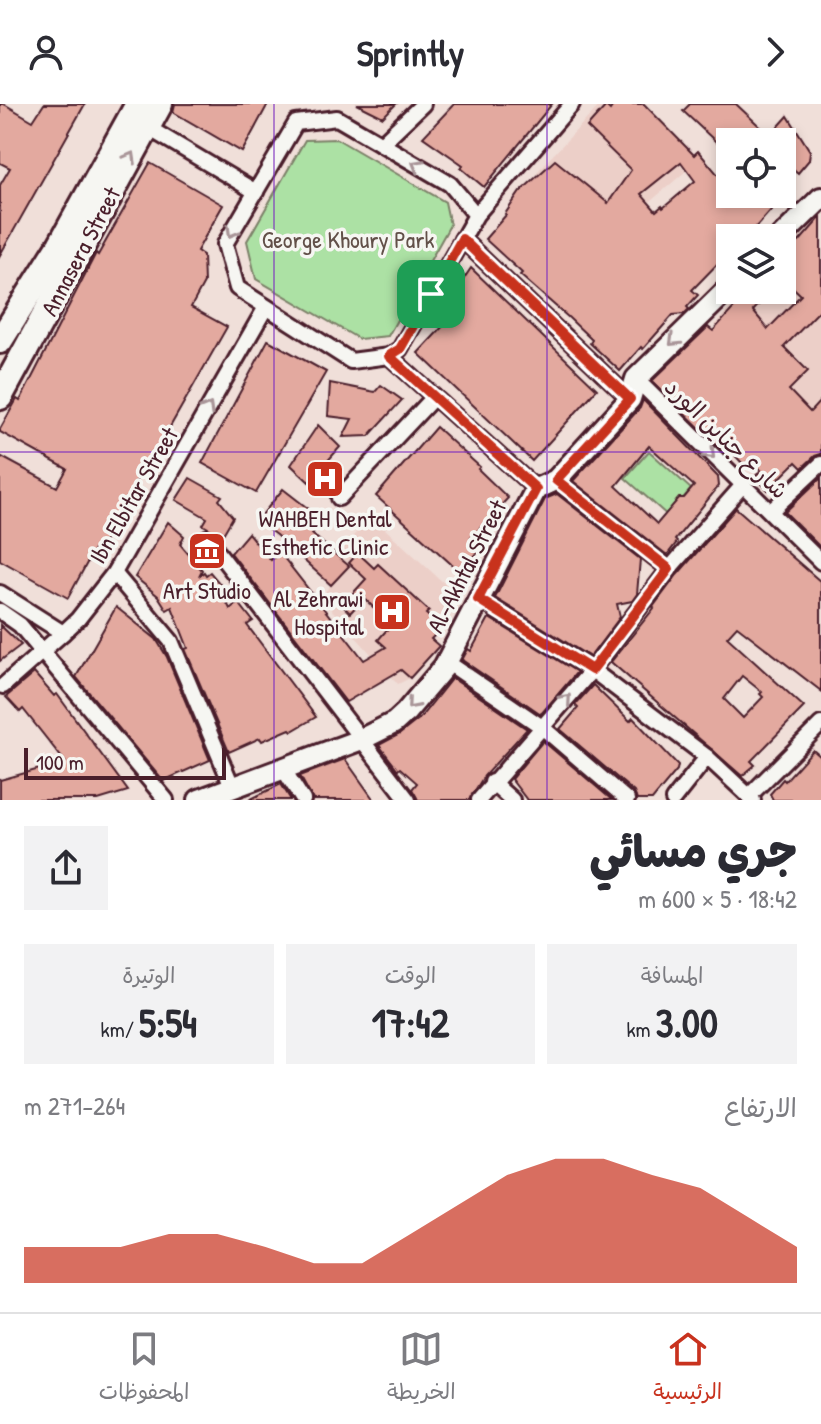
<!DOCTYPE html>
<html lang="ar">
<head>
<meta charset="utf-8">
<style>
	:root { --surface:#fff; --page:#f2f2f3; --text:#2b2b33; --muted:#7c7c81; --line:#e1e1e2; --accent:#c8321e }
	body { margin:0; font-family:"Patrick Hand","Playpen Sans Arabic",sans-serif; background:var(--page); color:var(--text); direction:rtl; height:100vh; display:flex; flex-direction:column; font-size:30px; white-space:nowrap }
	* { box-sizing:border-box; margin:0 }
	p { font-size:26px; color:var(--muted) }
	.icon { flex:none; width:44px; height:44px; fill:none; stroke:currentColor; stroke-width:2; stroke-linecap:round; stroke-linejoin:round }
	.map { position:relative; height:696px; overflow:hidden; direction:ltr }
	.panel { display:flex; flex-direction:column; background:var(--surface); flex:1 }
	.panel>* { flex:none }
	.fabs { position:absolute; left:716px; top:24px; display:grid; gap:16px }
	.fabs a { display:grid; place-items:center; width:80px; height:80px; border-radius:0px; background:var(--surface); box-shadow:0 4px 12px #0003; font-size:40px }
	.scale { position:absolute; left:24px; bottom:20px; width:202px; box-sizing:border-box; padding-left:8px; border:4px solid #4a1f2b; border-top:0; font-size:22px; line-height:28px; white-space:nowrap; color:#4a1f2b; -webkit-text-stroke:6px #f6f6f2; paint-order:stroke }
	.pin { position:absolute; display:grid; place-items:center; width:68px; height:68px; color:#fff; margin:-34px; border-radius:16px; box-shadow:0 4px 12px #0006 }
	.round { display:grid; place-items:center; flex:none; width:84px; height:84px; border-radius:0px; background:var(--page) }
	.overview { display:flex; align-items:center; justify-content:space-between; height:136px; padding:0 24px }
	h1 { font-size:44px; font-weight:800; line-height:60px }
	.figures { display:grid; grid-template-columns:repeat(3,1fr); gap:12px; height:136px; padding:8px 24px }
	.figures div { display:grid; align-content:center; border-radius:0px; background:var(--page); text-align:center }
	.figures b { font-size:40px; font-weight:800 }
	.figures small { font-size:22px; font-weight:400 }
	.figures p { font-size:22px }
	.chart { height:224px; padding:16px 24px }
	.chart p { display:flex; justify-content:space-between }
	.chart svg { width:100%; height:144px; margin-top:8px; fill:var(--accent); opacity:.7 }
	header { display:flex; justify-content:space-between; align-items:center; height:104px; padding:0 24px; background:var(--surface); font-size:36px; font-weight:800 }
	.menu { display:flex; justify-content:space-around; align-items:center; height:112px; border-top:2px solid var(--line); background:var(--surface); font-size:22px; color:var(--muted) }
	.menu a { display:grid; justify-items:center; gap:4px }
	.menu .on { color:var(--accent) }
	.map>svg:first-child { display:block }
</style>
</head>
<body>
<header><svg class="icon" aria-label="forward" viewBox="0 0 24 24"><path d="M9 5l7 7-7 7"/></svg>Sprintly<svg class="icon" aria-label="person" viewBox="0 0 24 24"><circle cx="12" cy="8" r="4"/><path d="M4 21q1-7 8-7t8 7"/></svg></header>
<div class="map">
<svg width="821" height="696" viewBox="0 0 821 696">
	<rect width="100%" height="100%" fill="#f0dfd9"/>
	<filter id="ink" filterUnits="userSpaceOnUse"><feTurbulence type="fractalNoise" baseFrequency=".0125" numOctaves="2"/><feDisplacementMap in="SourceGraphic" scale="16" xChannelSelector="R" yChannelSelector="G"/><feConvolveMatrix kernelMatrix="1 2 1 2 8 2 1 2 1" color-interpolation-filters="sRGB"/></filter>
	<g filter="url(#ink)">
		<!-- built -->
		<g fill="#eccfc8">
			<path d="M 601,0 L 625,0 L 686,67 L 617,126 L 536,69 Z"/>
			<path d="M 821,108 L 821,325 L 714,221 L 747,186 L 782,186 L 782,149 Z"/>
			<path d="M 372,413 L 459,493 L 442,524 L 432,535 L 439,542 L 410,574 L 398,580 L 320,493 L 348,463 L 335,450 Z"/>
		</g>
		<!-- green -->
		<g fill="#ace1a4" stroke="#7b8068" stroke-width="2">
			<path d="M 337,35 L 445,98 L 450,121 L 388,232 L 359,235 L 256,175 L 247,137 L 305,36 Z"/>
			<path d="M 649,347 L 691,385 L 668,412 L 625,374 Z"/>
		</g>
		<!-- building -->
		<g fill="#e3a99f" stroke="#4a1f2b" stroke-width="2" fill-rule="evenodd">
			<path d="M 0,0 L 4,0 L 33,17 L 44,0 L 85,0 L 0,151 L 0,81 L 10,64 L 0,59 Z"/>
			<path d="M 175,0 L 268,0 L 242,48 L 173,8 Z"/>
			<path d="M 357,0 L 396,0 L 383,13 Z"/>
			<path d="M 454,0 L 552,0 L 484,83 L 461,64 L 463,61 L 423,33 Z"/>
			<path d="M 614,0 L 644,0 L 694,51 L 698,47 L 730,85 L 730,90 L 763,90 L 772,105 L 746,134 L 730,134 L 730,147 L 692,186 L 698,191 L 687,203 L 689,205 L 684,210 L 673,211 L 643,245 L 641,243 L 620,267 L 590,239 L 592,236 L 569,214 L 520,171 L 522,169 L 485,135 L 506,111 L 505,110 L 520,88 L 555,56 L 608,99 L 631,66 L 587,23 L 606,2 L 610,6 ZM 681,58 L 695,77 L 663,104 L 662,102 L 656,107 L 641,90 Z"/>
			<path d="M 690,0 L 736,0 L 770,32 L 788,12 L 810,47 L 809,56 L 798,69 L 782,55 L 782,38 L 730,38 L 730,51 L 683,7 Z"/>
			<path d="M 150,59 L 223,101 L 197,147 L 203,151 L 204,179 L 191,203 L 227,223 L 154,351 L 151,349 L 99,448 L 94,446 L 68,494 L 0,456 L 0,352 L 57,383 L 67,365 L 0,328 L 0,325 L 17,295 L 20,297 L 96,149 L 98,151 Z"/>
			<path d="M 821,113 L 821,205 L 784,243 L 808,267 L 789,286 L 810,308 L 821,296 L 821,350 L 815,352 L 802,364 L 796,358 L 768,386 L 755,373 L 761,366 L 749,356 L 744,361 L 724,340 L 720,344 L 652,277 L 708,223 L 713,227 L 750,186 L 772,186 L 753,207 L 768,225 L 801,191 L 782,173 L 782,150 L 796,136 L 799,138 Z"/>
			<path d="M 471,164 L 597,285 L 532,357 L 418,249 L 446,219 L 439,212 Z"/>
			<path d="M 268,236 L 326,268 L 256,389 L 202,359 Z"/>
			<path d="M 330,279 L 375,288 L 381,281 L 402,296 L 369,332 L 343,333 L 352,315 L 328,312 Z"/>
			<path d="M 643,296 L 718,373 L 719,382 L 675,436 L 677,438 L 667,451 L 573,377 L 640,304 ZM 649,342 L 694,382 L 684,394 L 679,394 L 657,420 L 616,382 Z"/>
			<path d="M 318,321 L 340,343 L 309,378 L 291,361 Z"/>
			<path d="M 436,323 L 480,363 L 478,365 L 508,394 L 471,434 L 482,444 L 460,468 L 376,392 Z"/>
			<path d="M 190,374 L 222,392 L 219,396 L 233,413 L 222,432 L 203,421 L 207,414 L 176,396 Z"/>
			<path d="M 821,374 L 821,444 L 785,408 Z"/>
			<path d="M 283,385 L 323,416 L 312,430 L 349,462 L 331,481 L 276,431 L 257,417 Z"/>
			<path d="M 557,390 L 640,455 L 637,490 L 632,497 L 617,500 L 620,513 L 590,553 L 495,494 L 545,395 Z"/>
			<path d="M 736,404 L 821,478 L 821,587 L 737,522 L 727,533 L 804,603 L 751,657 L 755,661 L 742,672 L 611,558 L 654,504 L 653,503 L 677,471 ZM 742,572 L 762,588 L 760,590 L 763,593 L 743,614 L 724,595 Z"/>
			<path d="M 168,418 L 184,432 L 180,440 L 202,466 L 199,472 L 204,468 L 206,471 L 210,468 L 220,480 L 219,483 L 230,505 L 238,498 L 253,517 L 247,521 L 316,613 L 292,627 L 290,625 L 262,637 L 260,634 L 229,648 L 185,545 L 188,544 L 172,503 L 167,506 L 158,492 L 135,473 Z"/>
			<path d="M 248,429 L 271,456 L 280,449 L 364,556 L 386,543 L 378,536 L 391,521 L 364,494 L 350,509 L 342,501 L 366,475 L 349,459 L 358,449 L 374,464 L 378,460 L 429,507 L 426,510 L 442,524 L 431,535 L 439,542 L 410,574 L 401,566 L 346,598 L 231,449 Z"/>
			<path d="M 116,503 L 156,535 L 167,553 L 210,656 L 163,677 L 76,573 Z"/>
			<path d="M 489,514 L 577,568 L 541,610 L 462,556 L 468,545 L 471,547 Z"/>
			<path d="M 0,521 L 21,541 L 0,557 Z"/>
			<path d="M 34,569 L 54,592 L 57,590 L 128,687 L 98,696 L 0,696 L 0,676 L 65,658 L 23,605 L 20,608 L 6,593 Z"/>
			<path d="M 452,574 L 527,625 L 484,672 L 469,696 L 418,696 L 412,685 L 417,679 L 400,664 L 398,666 L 379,641 L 400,630 L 420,614 Z"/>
			<path d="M 593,581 L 630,617 L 633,614 L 678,661 L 677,666 L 652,696 L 637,696 L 634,688 L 560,625 L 578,604 L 575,601 Z"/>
			<path d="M 543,637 L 612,696 L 527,696 L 511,675 Z"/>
			<path d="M 813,646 L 821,653 L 821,696 L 773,696 L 770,690 L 783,675 L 785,677 Z"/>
			<path d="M 345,655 L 374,696 L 313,696 L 300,672 Z"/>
			<path d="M 281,680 L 291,696 L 249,696 Z"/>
		</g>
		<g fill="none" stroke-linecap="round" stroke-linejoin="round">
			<!-- street casing -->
			<g stroke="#4a1f2b" stroke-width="20">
				<g id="street">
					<path d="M 147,23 L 256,88"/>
					<path d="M 381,40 L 423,0"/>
					<path d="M 476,111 L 450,80 L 337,14 L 296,19 L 225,140 L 237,184 L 351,257 L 389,252 L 400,245 L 476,111 L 572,0"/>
					<path d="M 462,135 L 630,295"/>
					<path d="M 389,252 L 536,385"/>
					<path d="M 636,275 L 821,458"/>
					<path d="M 556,376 L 669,465"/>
					<path d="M 339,394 L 434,293"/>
					<path d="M 771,407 L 821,360"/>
					<path d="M 207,434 L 408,696"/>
					<path d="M 114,469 L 171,537 L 232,682"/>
					<path d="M 0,489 L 63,529 L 78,515 L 114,469 L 266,203"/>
					<path d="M 478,495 L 592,566 L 707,653 L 753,696"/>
					<path d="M 0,507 L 20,521 L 166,696"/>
					<path d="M 447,558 L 542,623 L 627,696"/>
					<path d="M 3,582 L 63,529"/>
					<path d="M 284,666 L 303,696"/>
					<path d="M 492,678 L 512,696"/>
					<path d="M 749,692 L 821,620"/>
					<path d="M 479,696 L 592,566 L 669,465 L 742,382"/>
					<path d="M 673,696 L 707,653"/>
				</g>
			</g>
			<!-- secondary casing -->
			<g stroke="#4a1f2b" stroke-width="26">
				<g id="secondary">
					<path d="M 780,134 L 821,94"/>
					<path d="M 199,696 L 362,635 L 394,619 L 406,608 L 444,563 L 536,385 L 556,376 L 630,295 L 636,275 L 730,183"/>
				</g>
			</g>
			<!-- primary casing -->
			<g stroke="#4a1f2b" stroke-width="30">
				<g id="primary">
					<path d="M 0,237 L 60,141 L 138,0"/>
					<path d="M 0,293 L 160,0"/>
				</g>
			</g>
			<!-- street -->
			<use href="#street" stroke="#f6f6f2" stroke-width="14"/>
			<!-- secondary -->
			<use href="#secondary" stroke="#f6f6f2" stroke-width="20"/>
			<!-- primary -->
			<use href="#primary" stroke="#f6f6f2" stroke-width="24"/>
		</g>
		<!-- one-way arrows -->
		<defs><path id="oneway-chevron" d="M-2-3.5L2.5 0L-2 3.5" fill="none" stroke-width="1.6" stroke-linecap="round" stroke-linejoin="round" transform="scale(2)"/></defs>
		<g stroke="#a99598">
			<use href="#oneway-chevron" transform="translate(131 53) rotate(-61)"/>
			<use href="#oneway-chevron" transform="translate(417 61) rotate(-150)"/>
			<use href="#oneway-chevron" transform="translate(232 128) rotate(120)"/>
			<use href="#oneway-chevron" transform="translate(674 237) rotate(136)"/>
			<use href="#oneway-chevron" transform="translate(208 304) rotate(-60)"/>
			<use href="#oneway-chevron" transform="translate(710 350) rotate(45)"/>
			<use href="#oneway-chevron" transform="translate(566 595) rotate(-49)"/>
			<use href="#oneway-chevron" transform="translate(412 600) rotate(131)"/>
		</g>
	</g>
	<g fill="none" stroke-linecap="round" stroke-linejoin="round" filter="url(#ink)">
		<!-- route casing -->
		<g stroke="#fff" stroke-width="16">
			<path id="route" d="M 462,135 L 630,295 L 556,376 L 669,465 L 592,566 L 478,495 L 536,385 L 389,252 L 400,245 Z"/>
		</g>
		<!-- route -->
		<use href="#route" stroke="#c8321e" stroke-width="10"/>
	</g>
	<!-- grid -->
	<path fill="none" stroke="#7b2cbf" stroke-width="2" stroke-opacity="0.55" d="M 274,0 L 274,696M 547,0 L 547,696M 0,348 L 821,348"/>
	<!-- icons -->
	<defs>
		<g id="hospital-square" transform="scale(2)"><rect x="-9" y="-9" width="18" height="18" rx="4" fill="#c8321e" stroke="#f6f6f2"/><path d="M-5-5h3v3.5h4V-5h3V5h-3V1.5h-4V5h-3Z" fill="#fff"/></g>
		<g id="museum-square" transform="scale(2)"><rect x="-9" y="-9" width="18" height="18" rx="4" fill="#c8321e" stroke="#f6f6f2"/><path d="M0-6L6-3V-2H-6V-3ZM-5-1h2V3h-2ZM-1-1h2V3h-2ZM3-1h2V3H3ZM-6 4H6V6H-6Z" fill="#fff"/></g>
	</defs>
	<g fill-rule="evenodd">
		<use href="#hospital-square" x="325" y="375"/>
		<use href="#museum-square" x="207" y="447"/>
		<use href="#hospital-square" x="392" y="508"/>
	</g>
	<g text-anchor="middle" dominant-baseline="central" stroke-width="7" stroke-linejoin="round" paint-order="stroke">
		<!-- park labels -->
		<g font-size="24" fill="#625049" stroke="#f6f6f2">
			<text x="348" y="135">George Khoury Park</text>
		</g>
		<!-- street labels -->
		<g font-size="24" fill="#4a1f2b" stroke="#f6f6f2">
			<text transform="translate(80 147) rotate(-62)">Annasera Street</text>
			<text transform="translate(727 334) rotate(44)">شارع جناين الورد</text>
			<text transform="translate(133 391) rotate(-60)">Ibn Elbitar Street</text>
			<text transform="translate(466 462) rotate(-63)">Al-Akhtal Street</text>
		</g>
		<!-- poi labels -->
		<g font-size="24" fill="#4a1f2b" stroke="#f6f6f2">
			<text x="325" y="414">WAHBEH Dental<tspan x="325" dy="28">Esthetic Clinic</tspan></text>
			<text x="207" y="486">Art Studio</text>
			<text x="364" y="494" text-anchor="end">Al Zehrawi<tspan x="364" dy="28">Hospital</tspan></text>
		</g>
	</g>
</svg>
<div class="fabs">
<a><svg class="icon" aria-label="locate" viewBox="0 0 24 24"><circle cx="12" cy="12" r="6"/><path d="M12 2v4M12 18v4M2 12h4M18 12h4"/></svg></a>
<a><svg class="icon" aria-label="layers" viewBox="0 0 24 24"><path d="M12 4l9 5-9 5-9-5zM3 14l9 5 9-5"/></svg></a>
</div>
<div class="scale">100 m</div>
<div class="pin" style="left:431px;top:190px;background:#1e9e55"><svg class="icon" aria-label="arrive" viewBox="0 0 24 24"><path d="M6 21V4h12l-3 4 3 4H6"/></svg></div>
</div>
<section class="panel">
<div class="overview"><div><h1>جري مسائي</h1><p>18:42 · 5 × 600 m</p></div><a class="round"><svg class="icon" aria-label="share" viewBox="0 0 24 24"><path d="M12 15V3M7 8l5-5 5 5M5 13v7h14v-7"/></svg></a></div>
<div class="figures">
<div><p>المسافة</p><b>3.00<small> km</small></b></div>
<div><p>الوقت</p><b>17:42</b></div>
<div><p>الوتيرة</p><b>5:54<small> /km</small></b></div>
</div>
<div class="chart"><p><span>الارتفاع</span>264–271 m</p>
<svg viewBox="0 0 160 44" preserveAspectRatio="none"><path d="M0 44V33L10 33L20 33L30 29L40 29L50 33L60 38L70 38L80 29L90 20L100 11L110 6L120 6L130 11L140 15L150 24L160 33V44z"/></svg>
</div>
</section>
<nav class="menu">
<a class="on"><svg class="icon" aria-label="home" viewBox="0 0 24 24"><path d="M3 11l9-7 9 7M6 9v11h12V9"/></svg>الرئيسية</a>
<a><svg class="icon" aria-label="map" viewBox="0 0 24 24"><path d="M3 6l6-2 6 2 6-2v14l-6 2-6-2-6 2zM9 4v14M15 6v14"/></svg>الخريطة</a>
<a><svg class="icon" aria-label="saved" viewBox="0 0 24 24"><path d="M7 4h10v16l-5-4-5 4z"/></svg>المحفوظات</a>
</nav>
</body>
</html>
